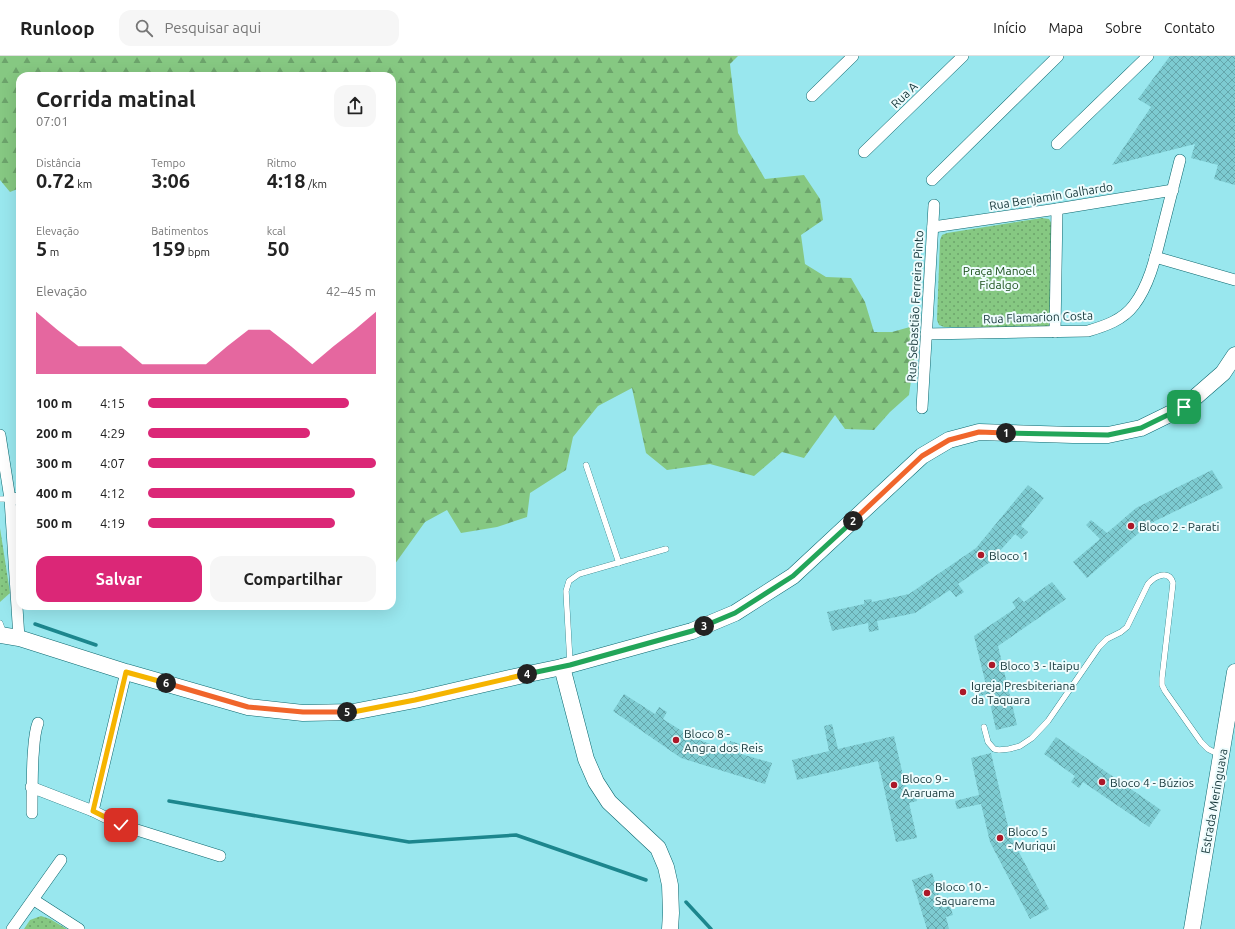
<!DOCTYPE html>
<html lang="pt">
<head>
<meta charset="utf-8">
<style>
	:root { --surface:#fff; --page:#f6f6f6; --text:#222; --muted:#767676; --line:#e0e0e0; --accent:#db2777 }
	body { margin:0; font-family:Ubuntu,sans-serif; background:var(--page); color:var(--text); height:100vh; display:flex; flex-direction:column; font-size:15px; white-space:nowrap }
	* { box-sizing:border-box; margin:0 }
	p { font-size:13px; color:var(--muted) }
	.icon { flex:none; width:22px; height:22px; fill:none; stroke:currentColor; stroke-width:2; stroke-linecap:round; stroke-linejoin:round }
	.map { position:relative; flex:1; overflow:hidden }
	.sheet { position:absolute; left:16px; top:16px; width:380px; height:538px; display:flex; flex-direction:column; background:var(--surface); border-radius:12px; box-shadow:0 4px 16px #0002 }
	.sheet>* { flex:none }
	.pin { position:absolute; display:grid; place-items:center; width:34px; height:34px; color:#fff; margin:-17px; border-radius:8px; box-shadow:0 2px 6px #0006 }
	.km { position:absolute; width:20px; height:20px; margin:-10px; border-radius:50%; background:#222; color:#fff; font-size:11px; line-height:20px; text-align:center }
	.round { display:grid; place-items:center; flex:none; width:42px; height:42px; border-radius:12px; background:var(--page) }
	.head { display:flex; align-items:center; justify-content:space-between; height:68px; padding:0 20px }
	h1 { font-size:22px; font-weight:700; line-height:30px }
	.figures { display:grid; grid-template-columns:repeat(3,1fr); gap:6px; height:68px; padding:4px 20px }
	.figures div { display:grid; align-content:center }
	.figures b { font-size:20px; font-weight:700 }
	.figures small { font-size:11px; font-weight:400 }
	.figures p { font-size:11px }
	.chart { height:112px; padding:8px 20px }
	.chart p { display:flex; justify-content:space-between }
	.chart svg { width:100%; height:72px; margin-top:4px; fill:var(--accent); opacity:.7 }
	.button { display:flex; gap:8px; margin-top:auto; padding:8px 20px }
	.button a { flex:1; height:46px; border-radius:12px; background:var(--accent); color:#fff; font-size:16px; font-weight:700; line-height:46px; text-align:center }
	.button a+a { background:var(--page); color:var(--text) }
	ul { padding:0 20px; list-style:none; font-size:13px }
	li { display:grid; grid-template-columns:64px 48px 1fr; align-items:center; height:30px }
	li i { height:10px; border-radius:5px; background:var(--accent) }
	header { display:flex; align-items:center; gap:24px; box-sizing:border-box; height:56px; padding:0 20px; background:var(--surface); border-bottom:1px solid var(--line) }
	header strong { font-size:19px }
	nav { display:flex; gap:22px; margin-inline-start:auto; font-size:14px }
	.search { width:280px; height:36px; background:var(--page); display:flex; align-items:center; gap:10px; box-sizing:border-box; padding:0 14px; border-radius:12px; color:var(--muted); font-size:15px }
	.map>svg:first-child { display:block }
</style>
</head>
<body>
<header>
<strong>Runloop</strong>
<div class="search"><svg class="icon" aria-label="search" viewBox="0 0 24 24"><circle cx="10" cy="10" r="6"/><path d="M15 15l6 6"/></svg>Pesquisar aqui</div>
<nav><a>Início</a><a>Mapa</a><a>Sobre</a><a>Contato</a></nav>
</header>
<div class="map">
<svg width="1235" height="873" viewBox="0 0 1235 873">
	<defs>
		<pattern id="forest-firs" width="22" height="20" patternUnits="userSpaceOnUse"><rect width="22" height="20" fill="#86c882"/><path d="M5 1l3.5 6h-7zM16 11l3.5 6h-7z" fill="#6ca36b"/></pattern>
		<pattern id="park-dots" width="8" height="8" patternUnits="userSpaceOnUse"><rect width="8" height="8" fill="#86c882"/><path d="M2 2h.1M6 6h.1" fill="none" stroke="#6ca36b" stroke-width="1.8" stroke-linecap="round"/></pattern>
		<pattern id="building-cross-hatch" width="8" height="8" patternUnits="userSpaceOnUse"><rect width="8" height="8" fill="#7dcbd1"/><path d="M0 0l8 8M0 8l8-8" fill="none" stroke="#65a6ab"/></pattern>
	</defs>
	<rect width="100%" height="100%" fill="#99e7ee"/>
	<!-- forest -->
	<path fill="url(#forest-firs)" d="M 0,0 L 738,0 L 730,8 L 738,77 L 765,123 L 804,119 L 820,143 L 823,164 L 801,179 L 805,208 L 826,221 L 851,222 L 865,246 L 874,276 L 892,276 L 917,269 L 915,295 L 909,339 L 890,356 L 874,374 L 845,373 L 835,359 L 804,402 L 782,396 L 754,420 L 710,408 L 667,414 L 646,397 L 632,332 L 598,350 L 573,381 L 566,414 L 530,437 L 527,461 L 497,471 L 461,477 L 447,454 L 425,466 L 392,512 L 392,20 L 20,20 L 20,132 L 10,136 L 0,124 Z"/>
	<!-- park -->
	<g fill="url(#park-dots)">
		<path d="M 1042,162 L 1049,163 L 1053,170 L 1050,269 L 1045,272 L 944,271 L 939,269 L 937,264 L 940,184 L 942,179 L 947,177 Z"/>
		<path d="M 0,472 L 10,537 L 0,546 Z"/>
		<path d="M 41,860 L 50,863 L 67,873 L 24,873 L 30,864 Z"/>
	</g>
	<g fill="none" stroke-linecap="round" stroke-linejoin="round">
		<!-- stream -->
		<g stroke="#1c868d" stroke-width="3.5">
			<path d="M 35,568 L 96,589"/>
			<path d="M 169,745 L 409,786 L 516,779 L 646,824"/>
			<path d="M 686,846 L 711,873"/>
		</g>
	</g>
	<!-- building -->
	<g fill="url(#building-cross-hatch)">
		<path d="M 1170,0 L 1235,0 L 1235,129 L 1214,123 L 1218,109 L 1191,102 L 1195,88 L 1112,109 L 1151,51 L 1138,43 Z"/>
		<path d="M 1212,414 L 1223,432 L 1149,468 L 1087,522 L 1073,506 L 1100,483 L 1086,469 L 1091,464 L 1107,477 L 1136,452 Z"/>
		<path d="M 1028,429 L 1044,442 L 1021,470 L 1028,476 L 1021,483 L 1015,478 L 990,506 L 958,528 L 964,536 L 956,541 L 950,534 L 915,557 L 877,565 L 879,574 L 869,576 L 868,567 L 832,575 L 827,556 L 864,548 L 864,544 L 871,543 L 872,546 L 909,538 L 976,492 Z"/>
		<path d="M 1052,526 L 1066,543 L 998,590 L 1017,669 L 996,674 L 988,638 L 979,640 L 977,631 L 986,629 L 974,580 L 1016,552 L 1012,546 L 1019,541 L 1024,546 Z"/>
		<path d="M 624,638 L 655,658 L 659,651 L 667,656 L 663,663 L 693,682 L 728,694 L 730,685 L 740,688 L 738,697 L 772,707 L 765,728 L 681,702 L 613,655 Z"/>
		<path d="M 832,668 L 838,693 L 894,680 L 907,737 L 915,735 L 917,745 L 909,747 L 917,782 L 896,786 L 878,705 L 797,724 L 792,704 L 829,695 L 824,670 Z"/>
		<path d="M 1056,681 L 1161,754 L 1149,771 L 1083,726 L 1079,732 L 1071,726 L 1075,720 L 1044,698 Z"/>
		<path d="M 991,697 L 1010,779 L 1049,853 L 1030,863 L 990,786 L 981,748 L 957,753 L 955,745 L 979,739 L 971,702 Z"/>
		<path d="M 932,817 L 943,852 L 950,850 L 953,859 L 946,861 L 949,873 L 927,873 L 912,824 Z"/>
	</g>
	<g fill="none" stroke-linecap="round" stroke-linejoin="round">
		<!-- lane casing -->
		<g stroke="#0b676e" stroke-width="6">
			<g id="lane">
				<path d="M 586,409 L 619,507"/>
				<path d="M 0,443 L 10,443"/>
				<path d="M 0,567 L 4,578"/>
				<path d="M 570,607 L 566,535 L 569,525 L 579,518 L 666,493"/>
				<path d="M 984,671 L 988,686 L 994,693 L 999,694 L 1009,693 L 1020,690 L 1032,682 L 1048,665 L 1099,591 L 1107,583 L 1121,576 L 1127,571 L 1148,528 C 1155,520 1169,513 1173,527 L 1162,622 L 1162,629 L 1165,635 L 1201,686 L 1208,693 L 1220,699"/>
			</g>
		</g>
		<!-- street casing -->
		<g stroke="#0b676e" stroke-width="12">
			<g id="street">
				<path d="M 812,40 L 853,0"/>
				<path d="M 1057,88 L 1148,0"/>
				<path d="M 864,96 L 963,0"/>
				<path d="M 932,124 L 1058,0"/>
				<path d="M 933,171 L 1057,153 L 1173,134"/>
				<path d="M 1155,201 L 1235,224"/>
				<path d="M 1055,276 L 1057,153"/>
				<path d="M 926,278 L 1088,275 C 1105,270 1123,264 1134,249 C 1150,228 1156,199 1162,175 C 1168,151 1174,128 1180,104"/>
				<path d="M 922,352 L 934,149"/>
				<path d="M 0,379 L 10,443 L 19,582"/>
				<path d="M 10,443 L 20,442"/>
				<path d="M 31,731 L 93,755 L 121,769 L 220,800"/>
				<path d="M 93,755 L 126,616"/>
				<path d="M 32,757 C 32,738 32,720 33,701 C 34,690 34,677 38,667"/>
				<path d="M 34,844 L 79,873"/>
				<path d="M 12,873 L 61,804"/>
			</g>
		</g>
		<!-- secondary casing -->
		<g stroke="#0b676e" stroke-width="17">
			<g id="secondary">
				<path d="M 0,579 L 19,582 L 126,616 L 248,651 L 303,657 L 353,656 L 415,644 L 519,620 L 562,611 L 692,575 L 735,557 L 793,520 L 922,400 L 949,384 L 979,376 L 1073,379 L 1108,379 L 1141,372 L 1184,351 L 1223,317 L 1235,299"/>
				<path d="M 562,611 L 586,703 L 596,726 L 609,746 L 658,792 L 666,811 L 670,829 L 671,857 L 670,873"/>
				<path d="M 1192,873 L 1235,616"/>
			</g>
		</g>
		<!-- lane -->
		<use href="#lane" stroke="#fff" stroke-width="5.5"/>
		<!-- street -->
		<use href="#street" stroke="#fff" stroke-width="11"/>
		<!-- secondary -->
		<use href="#secondary" stroke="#fff" stroke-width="16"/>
	</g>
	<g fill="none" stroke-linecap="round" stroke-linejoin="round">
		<!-- split-1 casing -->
		<g stroke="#fff" stroke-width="8">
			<path id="split-1" d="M 1006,377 L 1108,379 L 1141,372 L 1184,351"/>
		</g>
		<!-- split-2 casing -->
		<g stroke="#fff" stroke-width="8">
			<path id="split-2" d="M 853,465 L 922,400 L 949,384 L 979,376 L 1006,377"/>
		</g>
		<!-- split-3 casing -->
		<g stroke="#fff" stroke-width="8">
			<path id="split-3" d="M 704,570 L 735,557 L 793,520 L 853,465"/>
		</g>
		<!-- split-4 casing -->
		<g stroke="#fff" stroke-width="8">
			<path id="split-4" d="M 527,618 L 570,609 L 692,575 L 704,570"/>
		</g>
		<!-- split-5 casing -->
		<g stroke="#fff" stroke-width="8">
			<path id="split-5" d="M 347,656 L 353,656 L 415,644 L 527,618"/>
		</g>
		<!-- split-6 casing -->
		<g stroke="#fff" stroke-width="8">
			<path id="split-6" d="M 166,627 L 248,651 L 303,656 L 347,656"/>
		</g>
		<!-- split-7 casing -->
		<g stroke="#fff" stroke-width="8">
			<path id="split-7" d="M 121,769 L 93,755 L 126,616 L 166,627"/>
		</g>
		<!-- split-1 -->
		<use href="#split-1" stroke="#22a559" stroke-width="5"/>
		<!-- split-2 -->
		<use href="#split-2" stroke="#f0652b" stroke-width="5"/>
		<!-- split-3 -->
		<use href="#split-3" stroke="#22a559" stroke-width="5"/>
		<!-- split-4 -->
		<use href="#split-4" stroke="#22a559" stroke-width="5"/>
		<!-- split-5 -->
		<use href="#split-5" stroke="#f5b400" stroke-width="5"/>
		<!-- split-6 -->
		<use href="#split-6" stroke="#f0652b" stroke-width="5"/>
		<!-- split-7 -->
		<use href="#split-7" stroke="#f5b400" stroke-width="5"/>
	</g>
	<!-- markers -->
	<g fill="#ac1828" stroke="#eefcfd" stroke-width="1.5">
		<circle cx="1131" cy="470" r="4"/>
		<circle cx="981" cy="499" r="4"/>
		<circle cx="992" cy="609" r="4"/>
		<circle cx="963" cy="636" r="4"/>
		<circle cx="676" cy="684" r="4"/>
		<circle cx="1102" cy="726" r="4"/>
		<circle cx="894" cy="729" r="4"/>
		<circle cx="1000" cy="782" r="4"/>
		<circle cx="927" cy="837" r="4"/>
	</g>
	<g text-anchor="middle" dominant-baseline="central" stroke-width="4" stroke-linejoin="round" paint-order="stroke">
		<!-- street labels -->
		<g font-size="12" fill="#143538" stroke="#eefcfd">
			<text transform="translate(904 39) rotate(-44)">Rua A</text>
			<text transform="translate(1051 140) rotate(-9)">Rua Benjamin Galhardo</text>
			<text transform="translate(915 250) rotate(-87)">Rua Sebastião Ferreira Pinto</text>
			<text transform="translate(1038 261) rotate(-2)">Rua Flamarion Costa</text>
			<text transform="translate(1214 745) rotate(-80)">Estrada Meringuava</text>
		</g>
		<!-- park labels -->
		<g font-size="12" fill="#1b4f1a" stroke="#eefcfd">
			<text x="999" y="214">Praça Manoel<tspan x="999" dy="14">Fidalgo</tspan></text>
		</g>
		<!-- poi labels -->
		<g font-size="12" fill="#143538" stroke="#eefcfd" text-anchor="start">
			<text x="1139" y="470">Bloco 2 - Parati</text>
			<text x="989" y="499">Bloco 1</text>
			<text x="1000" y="609">Bloco 3 - Itaipu</text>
			<text x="971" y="629">Igreja Presbiteriana<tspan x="971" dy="14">da Taquara</tspan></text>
			<text x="684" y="677">Bloco 8 -<tspan x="684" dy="14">Angra dos Reis</tspan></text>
			<text x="902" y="722">Bloco 9 -<tspan x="902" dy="14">Araruama</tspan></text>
			<text x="1110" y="726">Bloco 4 - Búzios</text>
			<text x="1008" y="775">Bloco 5<tspan x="1008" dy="14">- Muriqui</tspan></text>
			<text x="935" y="830">Bloco 10 -<tspan x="935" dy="14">Saquarema</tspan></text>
		</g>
	</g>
</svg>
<div class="pin" style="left:1184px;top:351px;background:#1e9e55"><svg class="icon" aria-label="arrive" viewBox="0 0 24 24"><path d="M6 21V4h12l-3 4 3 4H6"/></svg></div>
<div class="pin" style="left:121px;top:769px;background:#d93025"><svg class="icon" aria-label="check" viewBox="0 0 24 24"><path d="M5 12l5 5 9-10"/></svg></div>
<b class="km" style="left:1006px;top:377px">1</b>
<b class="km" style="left:853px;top:465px">2</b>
<b class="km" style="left:704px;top:570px">3</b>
<b class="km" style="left:527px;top:618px">4</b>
<b class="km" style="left:347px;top:656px">5</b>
<b class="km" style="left:166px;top:627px">6</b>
<section class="sheet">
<div class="head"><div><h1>Corrida matinal</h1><p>07:01</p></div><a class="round"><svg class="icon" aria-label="share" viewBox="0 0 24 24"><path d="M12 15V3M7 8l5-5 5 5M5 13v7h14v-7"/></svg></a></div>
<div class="figures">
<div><p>Distância</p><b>0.72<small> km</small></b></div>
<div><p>Tempo</p><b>3:06</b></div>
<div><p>Ritmo</p><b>4:18<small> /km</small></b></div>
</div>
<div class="figures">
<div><p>Elevação</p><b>5<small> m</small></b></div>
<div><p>Batimentos</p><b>159<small> bpm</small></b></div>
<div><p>kcal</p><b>50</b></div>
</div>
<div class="chart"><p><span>Elevação</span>42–45 m</p>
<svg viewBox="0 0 160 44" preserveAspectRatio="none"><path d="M0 44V6L10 17L20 27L30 27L40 27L50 38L60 38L70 38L80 38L90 27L100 17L110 17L120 27L130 38L140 27L150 17L160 6V44z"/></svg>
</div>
<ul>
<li><b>100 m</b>4:15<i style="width:88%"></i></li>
<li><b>200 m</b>4:29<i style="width:71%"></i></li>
<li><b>300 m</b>4:07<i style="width:100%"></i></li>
<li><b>400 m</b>4:12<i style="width:91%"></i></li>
<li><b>500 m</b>4:19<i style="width:82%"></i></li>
</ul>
<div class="button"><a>Salvar</a><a>Compartilhar</a></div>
</section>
</div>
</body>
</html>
